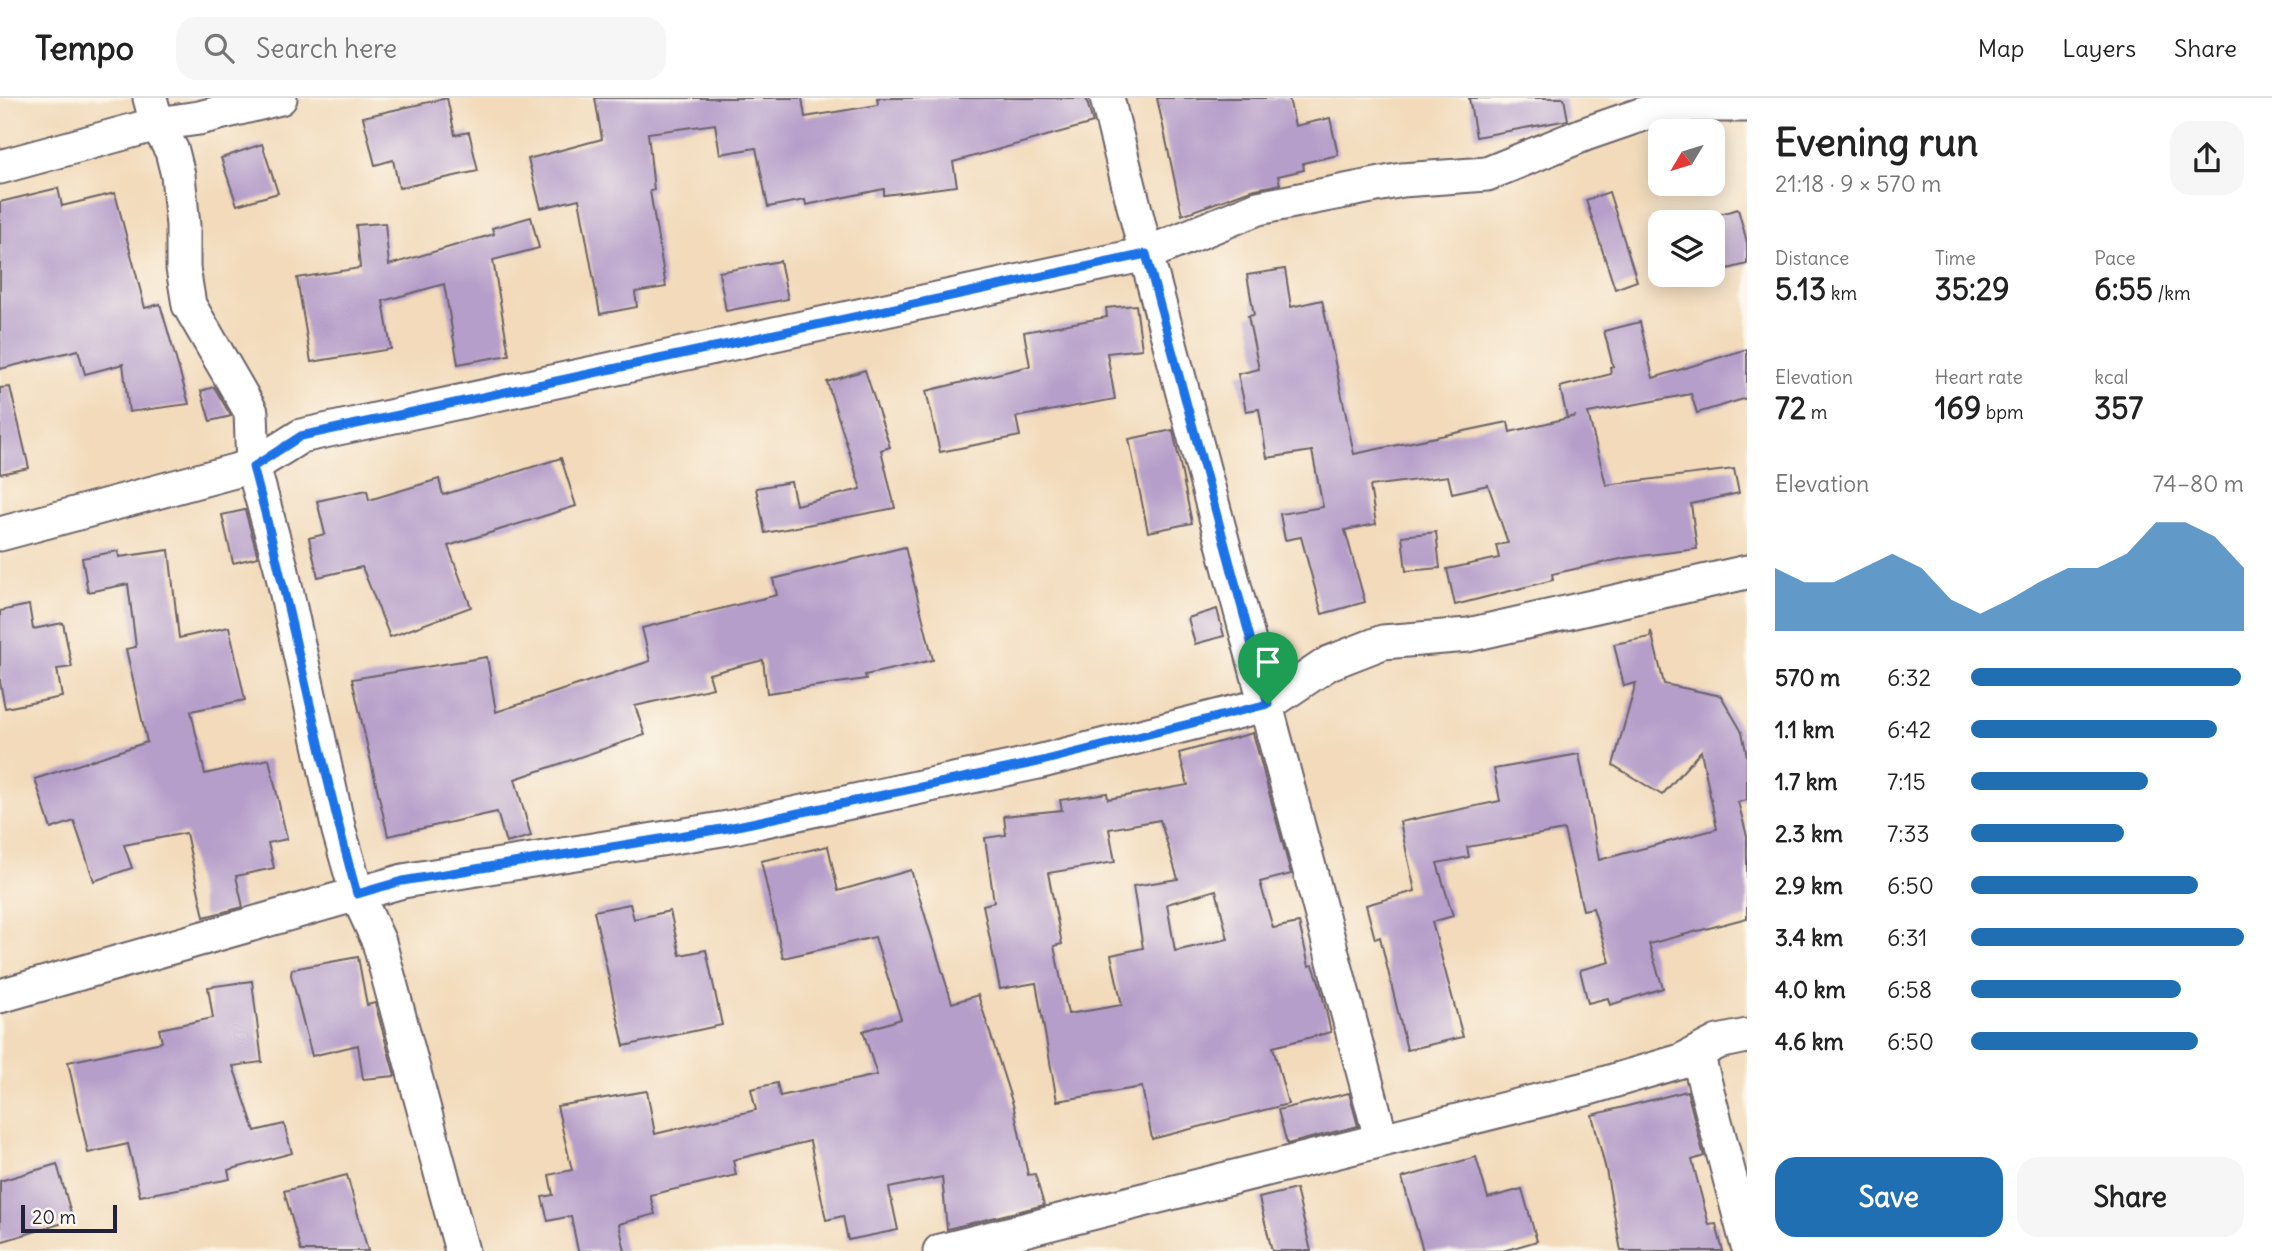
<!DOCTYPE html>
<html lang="en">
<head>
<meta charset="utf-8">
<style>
	:root { --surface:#fff; --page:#f6f6f6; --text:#222; --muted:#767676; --line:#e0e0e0; --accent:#1f6fb2 }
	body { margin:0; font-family:Delius,sans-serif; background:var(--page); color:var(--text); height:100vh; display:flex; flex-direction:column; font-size:26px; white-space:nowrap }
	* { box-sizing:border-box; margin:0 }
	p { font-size:23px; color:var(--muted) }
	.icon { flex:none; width:38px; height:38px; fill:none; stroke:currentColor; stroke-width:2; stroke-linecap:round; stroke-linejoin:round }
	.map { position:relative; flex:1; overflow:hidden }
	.sheet { display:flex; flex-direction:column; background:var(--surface); width:525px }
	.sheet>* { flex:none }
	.needle { width:46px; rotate:232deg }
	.fabs { position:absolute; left:1648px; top:21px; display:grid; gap:14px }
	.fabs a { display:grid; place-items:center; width:77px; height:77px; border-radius:14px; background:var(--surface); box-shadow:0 4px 18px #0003; font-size:35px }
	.scale { position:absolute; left:21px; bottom:18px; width:96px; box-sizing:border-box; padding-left:7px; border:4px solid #22223b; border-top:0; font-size:19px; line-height:24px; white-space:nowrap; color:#22223b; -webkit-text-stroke:5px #fbf7ec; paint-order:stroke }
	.pin { position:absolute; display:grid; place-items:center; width:60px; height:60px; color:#fff; margin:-72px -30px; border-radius:50% 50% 50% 0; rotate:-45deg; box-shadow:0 0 7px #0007 }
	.pin .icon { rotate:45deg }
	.round { display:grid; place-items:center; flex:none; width:74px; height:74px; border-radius:21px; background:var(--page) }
	.overview { display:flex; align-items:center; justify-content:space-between; height:119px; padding:0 28px }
	h1 { font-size:38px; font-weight:700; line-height:52px }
	.figures { display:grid; grid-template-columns:repeat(3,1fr); gap:10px; height:119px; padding:7px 28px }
	.figures div { display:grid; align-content:center }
	.figures b { font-size:30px; font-weight:700 }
	.figures small { font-size:19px; font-weight:400 }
	.figures p { font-size:19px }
	.chart { height:196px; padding:14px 28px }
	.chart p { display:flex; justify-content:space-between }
	.chart svg { width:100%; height:126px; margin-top:7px; fill:var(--accent); opacity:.7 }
	.primary-button { display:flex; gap:14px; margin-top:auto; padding:14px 28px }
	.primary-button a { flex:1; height:80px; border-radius:21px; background:var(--accent); color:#fff; font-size:28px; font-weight:700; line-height:80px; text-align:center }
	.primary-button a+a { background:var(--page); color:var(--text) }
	ul { padding:0 28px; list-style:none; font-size:23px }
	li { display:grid; grid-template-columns:112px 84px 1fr; align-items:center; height:52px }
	li i { height:18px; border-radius:9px; background:var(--accent) }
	header { display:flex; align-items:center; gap:42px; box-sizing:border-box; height:98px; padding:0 35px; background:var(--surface); border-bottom:2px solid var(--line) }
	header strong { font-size:33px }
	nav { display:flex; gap:38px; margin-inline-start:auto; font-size:24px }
	.search { width:490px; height:63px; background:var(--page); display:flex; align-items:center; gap:18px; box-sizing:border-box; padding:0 24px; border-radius:21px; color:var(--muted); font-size:26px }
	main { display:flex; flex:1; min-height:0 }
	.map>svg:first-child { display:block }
</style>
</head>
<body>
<header>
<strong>Tempo</strong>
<div class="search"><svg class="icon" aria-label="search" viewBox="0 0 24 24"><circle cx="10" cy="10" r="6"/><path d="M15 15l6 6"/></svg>Search here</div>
<nav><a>Map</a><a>Layers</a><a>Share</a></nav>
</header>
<main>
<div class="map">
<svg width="1747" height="1153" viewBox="0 0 1747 1153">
	<rect width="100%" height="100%" fill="#fbf7ec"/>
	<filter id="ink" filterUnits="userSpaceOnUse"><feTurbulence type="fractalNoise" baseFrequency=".0143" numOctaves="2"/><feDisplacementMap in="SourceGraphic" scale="14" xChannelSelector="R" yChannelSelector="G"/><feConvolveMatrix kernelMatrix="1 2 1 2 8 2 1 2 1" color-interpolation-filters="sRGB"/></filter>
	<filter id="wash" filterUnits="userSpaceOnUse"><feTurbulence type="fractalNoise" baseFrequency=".00686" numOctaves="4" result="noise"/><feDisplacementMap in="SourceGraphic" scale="28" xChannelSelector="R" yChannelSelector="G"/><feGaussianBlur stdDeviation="1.57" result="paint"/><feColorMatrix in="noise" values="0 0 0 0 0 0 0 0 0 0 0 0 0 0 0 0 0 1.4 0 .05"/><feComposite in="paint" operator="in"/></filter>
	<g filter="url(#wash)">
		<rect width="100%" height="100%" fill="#f2daba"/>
		<g id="blocks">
			<!-- building -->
			<g fill="#b59ec9" fill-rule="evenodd">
				<path d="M 447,0 L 455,37 L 469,34 L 478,73 L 399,90 L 393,62 L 375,67 L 363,19 Z"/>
				<path d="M 595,0 L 802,0 L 805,19 L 878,7 L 877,0 L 1086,0 L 1093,25 L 953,64 L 957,88 L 884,97 L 884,91 L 806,107 L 805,102 L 768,109 L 756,50 L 720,56 L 715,26 L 648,35 L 654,92 L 650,93 L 666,189 L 635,194 L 637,209 L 600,216 L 579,101 L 541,110 L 528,61 L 602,41 Z"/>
				<path d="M 1157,0 L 1289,0 L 1295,28 L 1330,20 L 1338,57 L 1303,65 L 1304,72 L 1278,78 L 1280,86 L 1251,92 L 1182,117 Z"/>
				<path d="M 1469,0 L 1564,0 L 1568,22 L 1476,39 Z"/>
				<path d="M 262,46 L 278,95 L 237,107 L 221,60 Z"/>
				<path d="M 58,90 L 62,108 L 115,95 L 145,210 L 160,206 L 189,306 L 129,314 L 123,266 L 85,276 L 78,252 L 0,271 L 0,104 Z"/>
				<path d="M 1609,94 L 1637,183 L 1615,191 L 1586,102 Z"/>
				<path d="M 1738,111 L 1747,144 L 1747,166 L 1713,175 L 1713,118 Z"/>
				<path d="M 531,119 L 539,150 L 493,162 L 509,257 L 458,266 L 444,186 L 383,203 L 391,251 L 311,264 L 297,180 L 360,170 L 356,127 L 385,125 L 389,167 L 494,136 L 492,130 Z"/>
				<path d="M 780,163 L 788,201 L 726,213 L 719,174 Z"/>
				<path d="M 1285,171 L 1291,209 L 1322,202 L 1354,356 L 1508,324 L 1510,334 L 1576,318 L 1567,320 L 1560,289 L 1611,276 L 1610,269 L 1613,268 L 1604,233 L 1640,224 L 1653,280 L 1747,251 L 1747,300 L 1697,315 L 1691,296 L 1588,315 L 1606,387 L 1734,371 L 1739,395 L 1691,406 L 1697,451 L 1625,460 L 1552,476 L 1553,482 L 1455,507 L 1447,471 L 1499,460 L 1496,447 L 1508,445 L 1488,387 L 1452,395 L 1448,378 L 1370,388 L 1376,426 L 1345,432 L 1365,504 L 1322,516 L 1301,439 L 1285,442 L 1280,416 L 1323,409 L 1312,353 L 1267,360 L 1259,311 L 1246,313 L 1238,276 L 1259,271 L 1248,218 L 1254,217 L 1247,177 Z"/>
				<path d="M 1136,207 L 1142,251 L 1107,255 L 1115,301 L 1016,319 L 1020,338 L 940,354 L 926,293 L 1030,268 L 1024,234 L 1107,219 L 1106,210 Z"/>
				<path d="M 865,272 L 890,349 L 881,352 L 895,410 L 765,435 L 756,390 L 791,384 L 796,407 L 861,391 L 827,284 Z"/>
				<path d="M 10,289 L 29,370 L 0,376 L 0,290 Z"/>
				<path d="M 214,289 L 231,318 L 210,323 L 201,293 Z"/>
				<path d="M 1173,332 L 1192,425 L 1148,434 L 1129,341 Z"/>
				<path d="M 561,360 L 576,408 L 448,448 L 471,509 L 390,539 L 362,469 L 318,479 L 309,440 L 325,436 L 317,403 L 367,392 L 369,402 L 439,381 L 443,397 Z"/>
				<path d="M 245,412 L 258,459 L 233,465 L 222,417 Z"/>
				<path d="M 1436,434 L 1440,470 L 1406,473 L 1402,438 Z"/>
				<path d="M 905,449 L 933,562 L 865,577 L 866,581 L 767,595 L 763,562 L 709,576 L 713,590 L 635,608 L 645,637 L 515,681 L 531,738 L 506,745 L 497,714 L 388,738 L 352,581 L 487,559 L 496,614 L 650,563 L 642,530 L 777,497 L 773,481 Z"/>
				<path d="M 169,452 L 179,540 L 229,529 L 245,602 L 191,613 L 205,676 L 269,661 L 287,741 L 268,745 L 274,770 L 236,778 L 243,809 L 204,819 L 186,735 L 124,747 L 132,770 L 94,783 L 74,723 L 51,731 L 35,681 L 147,644 L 126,551 L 136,549 L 128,486 L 88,494 L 82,460 L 118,453 L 119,459 Z"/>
				<path d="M 29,507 L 33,531 L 63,525 L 72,569 L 57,571 L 62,599 L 5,610 L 0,584 L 0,513 Z"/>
				<path d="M 1217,511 L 1224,538 L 1195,546 L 1188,520 Z"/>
				<path d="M 1651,533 L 1664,586 L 1721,598 L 1742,634 L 1747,658 L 1747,702 L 1738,704 L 1747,738 L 1747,820 L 1649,846 L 1663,890 L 1610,907 L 1608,900 L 1588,905 L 1580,872 L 1610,864 L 1593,810 L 1583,812 L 1564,732 L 1467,749 L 1469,759 L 1437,765 L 1453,818 L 1432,824 L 1463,939 L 1407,952 L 1380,839 L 1375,841 L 1366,807 L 1415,793 L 1400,724 L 1500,703 L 1494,671 L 1579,656 L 1599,762 L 1717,731 L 1701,653 L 1662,697 L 1613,667 L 1636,585 L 1624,588 L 1614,546 L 1650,539 Z"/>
				<path d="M 1253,635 L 1291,776 L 1260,784 L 1273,830 L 1299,825 L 1309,868 L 1313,867 L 1320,887 L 1331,934 L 1273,949 L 1288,1006 L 1152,1041 L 1142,989 L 1057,1003 L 1036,885 L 1000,891 L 983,807 L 994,804 L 985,740 L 1006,737 L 1004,718 L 1062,712 L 1060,702 L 1107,695 L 1108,701 L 1188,687 L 1179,655 ZM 1160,722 L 1178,781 L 1133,788 L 1143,850 L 1111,857 L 1122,907 L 1068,916 L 1054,848 L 1062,846 L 1048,775 L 1115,764 L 1109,731 ZM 1216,792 L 1228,841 L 1175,853 L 1167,806 Z"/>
				<path d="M 828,748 L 838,793 L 911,772 L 952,905 L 978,897 L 1014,1010 L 1028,1077 L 1035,1076 L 1044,1107 L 947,1131 L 942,1079 L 889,1090 L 898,1132 L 848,1142 L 843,1118 L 826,1122 L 810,1043 L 733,1062 L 736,1077 L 650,1097 L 655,1116 L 619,1126 L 625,1153 L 578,1153 L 571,1118 L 548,1123 L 542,1099 L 553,1097 L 549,1077 L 572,1072 L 557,1008 L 647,993 L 655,1036 L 756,1012 L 751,991 L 777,985 L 780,998 L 877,977 L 863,933 L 901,921 L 875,839 L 783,860 L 761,763 Z"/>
				<path d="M 630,806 L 634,821 L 670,813 L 680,857 L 706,852 L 722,927 L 624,948 L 594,813 Z"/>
				<path d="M 358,859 L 367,907 L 375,905 L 395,978 L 363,981 L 358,947 L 312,958 L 291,877 L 292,871 Z"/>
				<path d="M 252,883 L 262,964 L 233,968 L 255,1033 L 284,1026 L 292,1055 L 228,1072 L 230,1081 L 140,1098 L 128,1046 L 88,1055 L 68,964 L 162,944 L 159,931 L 213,920 L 208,889 Z"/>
				<path d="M 1687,993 L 1704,1058 L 1692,1062 L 1709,1127 L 1716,1126 L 1723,1153 L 1621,1153 L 1606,1072 L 1592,1017 Z"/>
				<path d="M 1349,995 L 1358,1028 L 1287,1046 L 1278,1012 Z"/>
				<path d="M 1476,1059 L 1488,1100 L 1522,1091 L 1537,1143 L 1503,1153 L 1423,1153 L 1402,1080 Z"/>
				<path d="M 57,1066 L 73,1122 L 0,1144 L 0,1083 Z"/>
				<path d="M 347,1077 L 368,1153 L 301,1153 L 284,1093 Z"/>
				<path d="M 1296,1091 L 1311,1153 L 1272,1153 L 1259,1100 Z"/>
			</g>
		</g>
	</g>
	<g filter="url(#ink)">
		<use href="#blocks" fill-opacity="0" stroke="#6b6267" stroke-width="2"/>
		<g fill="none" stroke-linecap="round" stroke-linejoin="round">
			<!-- street casing -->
			<g stroke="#6b6267" stroke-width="37">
				<g id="street">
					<path d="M 150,0 L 157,26 L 172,53 L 178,77 L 183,128 L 183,170 L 189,207 L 251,314 L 253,368 L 281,469 L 339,733 L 357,796 L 379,844 L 462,1153"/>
					<path d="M 1107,0 L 1146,156 L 1381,1040"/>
					<path d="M 0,69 L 157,26 L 199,20 L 280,0"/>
					<path d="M 0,436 L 253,368 L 301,338 L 1146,156 L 1258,110 L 1402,82 L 1487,76 L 1585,36 L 1646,15 L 1691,7 L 1747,7"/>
					<path d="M 0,898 L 403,783 L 728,730 L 1038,664 L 1268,606 L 1329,565 L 1383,544 L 1468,537 L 1747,474"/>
					<path d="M 1697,955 L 1747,1145"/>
					<path d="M 940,1153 L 1589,990 L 1681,963 L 1718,944 L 1747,938"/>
				</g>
			</g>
			<!-- street -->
			<use href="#street" stroke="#fff" stroke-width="33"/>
		</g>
	</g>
	<g fill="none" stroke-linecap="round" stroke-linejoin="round" filter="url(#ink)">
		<!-- route casing -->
		<g stroke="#fff" stroke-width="14">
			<path id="route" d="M 1146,156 L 1268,606 L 1038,664 L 728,730 L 402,783 L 357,796 C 317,655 292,510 253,369 L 301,338 Z"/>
		</g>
		<!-- route -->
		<use href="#route" stroke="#1a73e8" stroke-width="9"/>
	</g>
</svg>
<div class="fabs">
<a><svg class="needle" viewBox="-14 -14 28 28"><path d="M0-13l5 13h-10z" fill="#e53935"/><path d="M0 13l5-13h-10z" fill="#767676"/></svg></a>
<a><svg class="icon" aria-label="layers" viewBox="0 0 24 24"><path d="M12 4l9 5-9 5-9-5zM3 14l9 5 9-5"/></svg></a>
</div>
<div class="scale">20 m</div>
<div class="pin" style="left:1268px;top:606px;background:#1e9e55"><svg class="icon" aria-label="arrive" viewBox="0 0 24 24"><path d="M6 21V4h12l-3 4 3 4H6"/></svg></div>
</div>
<section class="sheet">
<div class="overview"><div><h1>Evening run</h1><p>21:18 · 9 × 570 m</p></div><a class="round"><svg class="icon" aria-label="share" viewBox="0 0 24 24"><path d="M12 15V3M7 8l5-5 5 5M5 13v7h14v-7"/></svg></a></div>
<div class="figures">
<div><p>Distance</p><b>5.13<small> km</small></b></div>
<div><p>Time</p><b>35:29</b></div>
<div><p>Pace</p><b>6:55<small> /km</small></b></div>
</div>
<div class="figures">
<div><p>Elevation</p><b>72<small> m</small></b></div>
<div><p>Heart rate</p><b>169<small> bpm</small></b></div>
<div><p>kcal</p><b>357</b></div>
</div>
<div class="chart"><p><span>Elevation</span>74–80 m</p>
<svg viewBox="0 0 160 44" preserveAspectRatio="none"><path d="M0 44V22L10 27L20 27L30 22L40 17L50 22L60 33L70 38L80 33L90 27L100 22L110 22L120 17L130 6L140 6L150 11L160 22V44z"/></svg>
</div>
<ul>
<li><b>570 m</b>6:32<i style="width:99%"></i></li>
<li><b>1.1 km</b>6:42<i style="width:90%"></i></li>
<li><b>1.7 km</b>7:15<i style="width:65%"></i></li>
<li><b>2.3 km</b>7:33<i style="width:56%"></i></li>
<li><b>2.9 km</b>6:50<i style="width:83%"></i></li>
<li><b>3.4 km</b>6:31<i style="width:100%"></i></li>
<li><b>4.0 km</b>6:58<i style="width:77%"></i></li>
<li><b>4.6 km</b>6:50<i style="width:83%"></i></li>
</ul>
<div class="primary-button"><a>Save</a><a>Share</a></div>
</section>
</main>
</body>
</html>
